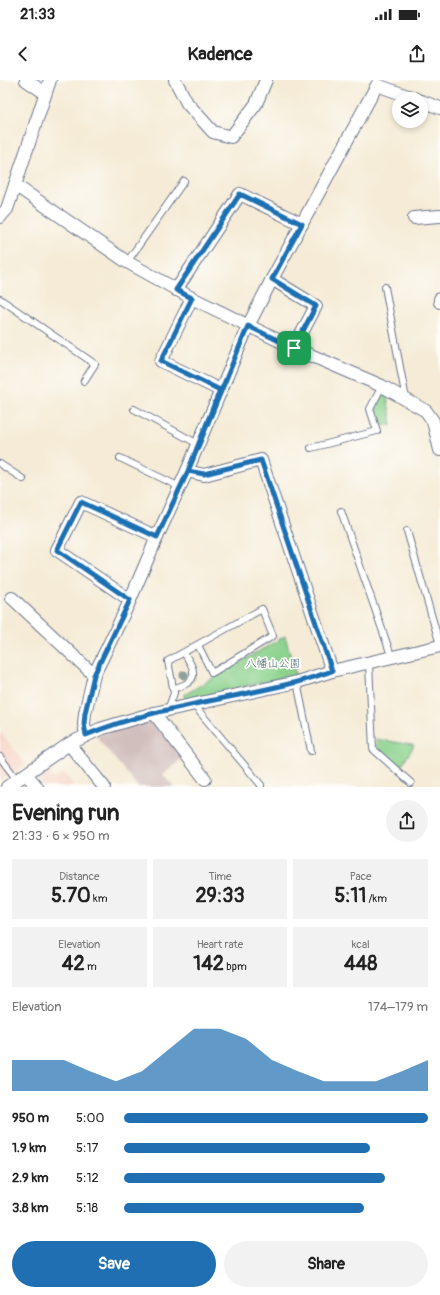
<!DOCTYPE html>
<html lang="en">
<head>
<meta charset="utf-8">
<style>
	:root { --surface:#fff; --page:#f2f2f2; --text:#222; --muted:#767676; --accent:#1f6fb2 }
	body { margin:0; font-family:Pangolin,"Klee One",sans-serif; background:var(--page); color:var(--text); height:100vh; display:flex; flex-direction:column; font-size:15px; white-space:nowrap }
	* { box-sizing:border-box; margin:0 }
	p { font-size:13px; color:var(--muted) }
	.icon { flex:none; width:22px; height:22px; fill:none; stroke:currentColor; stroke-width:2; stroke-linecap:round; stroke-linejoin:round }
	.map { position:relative; height:707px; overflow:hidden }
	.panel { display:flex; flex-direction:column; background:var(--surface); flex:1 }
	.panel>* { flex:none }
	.buttons { position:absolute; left:392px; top:12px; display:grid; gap:8px }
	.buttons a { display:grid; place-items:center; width:36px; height:36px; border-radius:50%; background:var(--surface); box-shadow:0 2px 6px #0003; font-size:20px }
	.pin { position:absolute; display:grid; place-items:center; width:34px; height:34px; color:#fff; margin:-17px; border-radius:8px; box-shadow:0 2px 6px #0006 }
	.round { display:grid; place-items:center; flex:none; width:42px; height:42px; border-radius:21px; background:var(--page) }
	.headline { display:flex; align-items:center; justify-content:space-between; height:68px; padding:0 12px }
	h1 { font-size:22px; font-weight:700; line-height:30px }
	.figures { display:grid; grid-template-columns:repeat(3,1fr); gap:6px; height:68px; padding:4px 12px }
	.figures div { display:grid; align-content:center; border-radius:0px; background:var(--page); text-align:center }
	.figures b { font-size:20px; font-weight:700 }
	.figures small { font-size:11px; font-weight:400 }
	.figures p { font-size:11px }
	.chart { height:112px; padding:8px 12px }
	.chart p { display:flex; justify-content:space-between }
	.chart svg { width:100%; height:72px; margin-top:4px; fill:var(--accent); opacity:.7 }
	.action { display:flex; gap:8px; margin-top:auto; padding:8px 12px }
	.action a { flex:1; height:46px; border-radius:24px; background:var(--accent); color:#fff; font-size:16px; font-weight:700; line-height:46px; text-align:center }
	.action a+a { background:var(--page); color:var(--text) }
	ul { padding:0 12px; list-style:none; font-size:13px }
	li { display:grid; grid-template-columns:64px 48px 1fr; align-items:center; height:30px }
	li i { height:10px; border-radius:5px; background:var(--accent) }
	.status { display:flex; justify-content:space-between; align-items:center; height:28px; padding:0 20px; background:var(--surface); direction:ltr }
	.status svg { height:11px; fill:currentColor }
	header { display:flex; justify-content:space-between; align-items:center; height:52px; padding:0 12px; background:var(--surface); font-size:18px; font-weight:700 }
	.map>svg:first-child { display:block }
</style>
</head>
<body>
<div class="status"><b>21:33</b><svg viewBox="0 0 49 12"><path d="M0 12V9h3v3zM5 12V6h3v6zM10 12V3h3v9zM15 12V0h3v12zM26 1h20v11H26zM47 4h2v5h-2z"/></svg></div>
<header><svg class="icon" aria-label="back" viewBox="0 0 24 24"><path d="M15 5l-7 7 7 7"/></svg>Kadence<svg class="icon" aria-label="share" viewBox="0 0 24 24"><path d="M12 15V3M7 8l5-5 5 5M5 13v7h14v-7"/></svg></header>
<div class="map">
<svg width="440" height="707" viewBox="0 0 440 707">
	<rect width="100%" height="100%" fill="#fdfcf7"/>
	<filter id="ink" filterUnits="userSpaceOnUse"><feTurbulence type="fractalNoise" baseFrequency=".025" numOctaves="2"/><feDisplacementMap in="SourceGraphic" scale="8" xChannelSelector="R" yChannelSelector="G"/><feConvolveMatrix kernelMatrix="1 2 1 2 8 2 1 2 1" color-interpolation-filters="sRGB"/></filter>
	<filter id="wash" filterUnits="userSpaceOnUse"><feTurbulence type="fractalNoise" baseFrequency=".012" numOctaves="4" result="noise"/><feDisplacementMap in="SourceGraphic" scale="16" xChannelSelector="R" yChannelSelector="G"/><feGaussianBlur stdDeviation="0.9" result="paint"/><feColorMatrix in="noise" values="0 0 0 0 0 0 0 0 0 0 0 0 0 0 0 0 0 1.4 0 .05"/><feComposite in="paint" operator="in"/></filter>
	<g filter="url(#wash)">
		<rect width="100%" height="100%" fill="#f5ebd6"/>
		<!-- built -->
		<g fill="#f6d2c4">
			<path d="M 0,651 L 25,684 L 0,701 Z"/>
			<path d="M 43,684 L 54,699 L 64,693 L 75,707 L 44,707 L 32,691 Z"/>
		</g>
		<!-- industrial -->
		<path fill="#d1bfbe" d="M 153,640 L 182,678 L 163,695 L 174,707 L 138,707 L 96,656 L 123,646 Z"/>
		<!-- green -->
		<g fill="#8ad18c" stroke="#528075">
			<path d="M 383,315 L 387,316 L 392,344 L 380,346 L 376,329 Z"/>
			<path d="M 285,556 L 296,595 L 185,620 L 184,615 Z"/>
			<path d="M 376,659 L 412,665 L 414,666 L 400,688 L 376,667 Z"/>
		</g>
	</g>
	<g filter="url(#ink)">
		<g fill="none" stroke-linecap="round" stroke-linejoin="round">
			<!-- service casing -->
			<g stroke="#677188" stroke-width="8">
				<g id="service">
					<path d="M 127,182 L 184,101"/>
					<path d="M 385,207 L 406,319"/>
					<path d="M 0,219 L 95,284 L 84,301"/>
					<path d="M 134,329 L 198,364"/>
					<path d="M 311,368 L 377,351 L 370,329 L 382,306"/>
					<path d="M 120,378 L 180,407"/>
					<path d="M 0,384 L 23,399"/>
					<path d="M 341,431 L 392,578"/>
					<path d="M 407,451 L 440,565"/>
					<path d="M 369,584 L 373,669 L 411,703"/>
					<path d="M 297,602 L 311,671"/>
					<path d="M 173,609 C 178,607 185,605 189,602 C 199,594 189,581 184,573"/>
					<path d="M 193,624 L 261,705 L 261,707"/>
					<path d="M 172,629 L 170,624 L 174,613 L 168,581 L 262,529 L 273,556 L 212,593 L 198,565"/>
					<path d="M 0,677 L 17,700"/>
				</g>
			</g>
			<!-- minor casing -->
			<g stroke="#677188" stroke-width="14">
				<g id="minor">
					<path d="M 26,0 L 45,13"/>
					<path d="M 175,0 L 187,23 L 213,52 L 231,57 L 256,24 L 266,0"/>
					<path d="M 421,21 L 440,28"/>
					<path d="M 15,105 L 127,182 L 192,218 L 294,268 L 382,306 L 426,331 L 433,341 L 440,370"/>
					<path d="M 0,137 L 7,129 L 50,0"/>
					<path d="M 414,138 L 440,136"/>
					<path d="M 272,199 L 316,226 L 294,268"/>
					<path d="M 176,210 L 240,114 L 302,144"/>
					<path d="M 192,218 L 161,281 L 220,310"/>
					<path d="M 440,219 L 440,222"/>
					<path d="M 187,391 L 248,246 L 272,199 L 377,5 L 416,19"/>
					<path d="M 12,518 L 94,595"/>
					<path d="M 130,520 L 57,470 L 81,422 L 157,457"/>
					<path d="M 154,633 L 205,699"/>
					<path d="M 86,655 L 84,644 L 85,633 L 94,595 L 128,525 L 157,457 L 187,391 L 204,395 L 261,380 L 332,591"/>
					<path d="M 69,664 L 104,707"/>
					<path d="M 26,694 L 37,707"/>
					<path d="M 7,707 L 69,664 L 100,649 L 154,633 L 297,602 L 332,591 L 440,566"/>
				</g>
			</g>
			<!-- service -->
			<use href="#service" stroke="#fff" stroke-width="6"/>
			<!-- minor -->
			<use href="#minor" stroke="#fff" stroke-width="12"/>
		</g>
		<!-- trees -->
		<circle fill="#8f9f9c" cx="184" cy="595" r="4.5"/>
	</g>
	<g fill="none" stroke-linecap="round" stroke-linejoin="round" filter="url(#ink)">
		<!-- route casing -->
		<g stroke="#fff" stroke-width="8">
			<path id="route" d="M 294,268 L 248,246 L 188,391 L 157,457 L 81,422 L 57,470 L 130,520 L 94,595 L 85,633 L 84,644 L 86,655 C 154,627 227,620 297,602 C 309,599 320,595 332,591 L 261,380 L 204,394 L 188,391 L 220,310 L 161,281 L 192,218 L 176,210 L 240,114 L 302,144 L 272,199 L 316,226 L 294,268"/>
		</g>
		<!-- route -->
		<use href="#route" stroke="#1f6fb2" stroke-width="5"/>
	</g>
	<g text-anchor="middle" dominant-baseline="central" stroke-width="3.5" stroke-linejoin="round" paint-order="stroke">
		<!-- park labels -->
		<g font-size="11" fill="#3c606c" stroke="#fdfcf7">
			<text x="273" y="583">八幡山公園</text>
		</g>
	</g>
</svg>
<div class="buttons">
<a><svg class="icon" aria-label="layers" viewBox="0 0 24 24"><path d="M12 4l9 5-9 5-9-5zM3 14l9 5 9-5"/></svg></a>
</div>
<div class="pin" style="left:294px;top:268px;background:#1e9e55"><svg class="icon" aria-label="arrive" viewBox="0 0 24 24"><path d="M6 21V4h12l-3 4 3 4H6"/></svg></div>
</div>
<section class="panel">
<div class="headline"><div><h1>Evening run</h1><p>21:33 · 6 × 950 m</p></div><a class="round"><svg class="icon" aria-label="share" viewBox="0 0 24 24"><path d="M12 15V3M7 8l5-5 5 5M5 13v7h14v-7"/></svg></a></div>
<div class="figures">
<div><p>Distance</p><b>5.70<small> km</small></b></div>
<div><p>Time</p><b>29:33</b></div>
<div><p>Pace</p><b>5:11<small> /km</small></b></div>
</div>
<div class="figures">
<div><p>Elevation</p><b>42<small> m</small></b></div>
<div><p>Heart rate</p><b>142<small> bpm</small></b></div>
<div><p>kcal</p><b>448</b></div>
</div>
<div class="chart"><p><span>Elevation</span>174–179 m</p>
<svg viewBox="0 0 160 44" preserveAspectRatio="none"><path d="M0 44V25L10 25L20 25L30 32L40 38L50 32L60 19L70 6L80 6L90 12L100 25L110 32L120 38L130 38L140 38L150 32L160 25V44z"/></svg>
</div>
<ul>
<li><b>950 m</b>5:00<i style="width:100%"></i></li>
<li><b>1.9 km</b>5:17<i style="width:81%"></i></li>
<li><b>2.9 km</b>5:12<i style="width:86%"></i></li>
<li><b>3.8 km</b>5:18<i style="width:79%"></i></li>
</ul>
<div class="action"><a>Save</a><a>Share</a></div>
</section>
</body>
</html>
